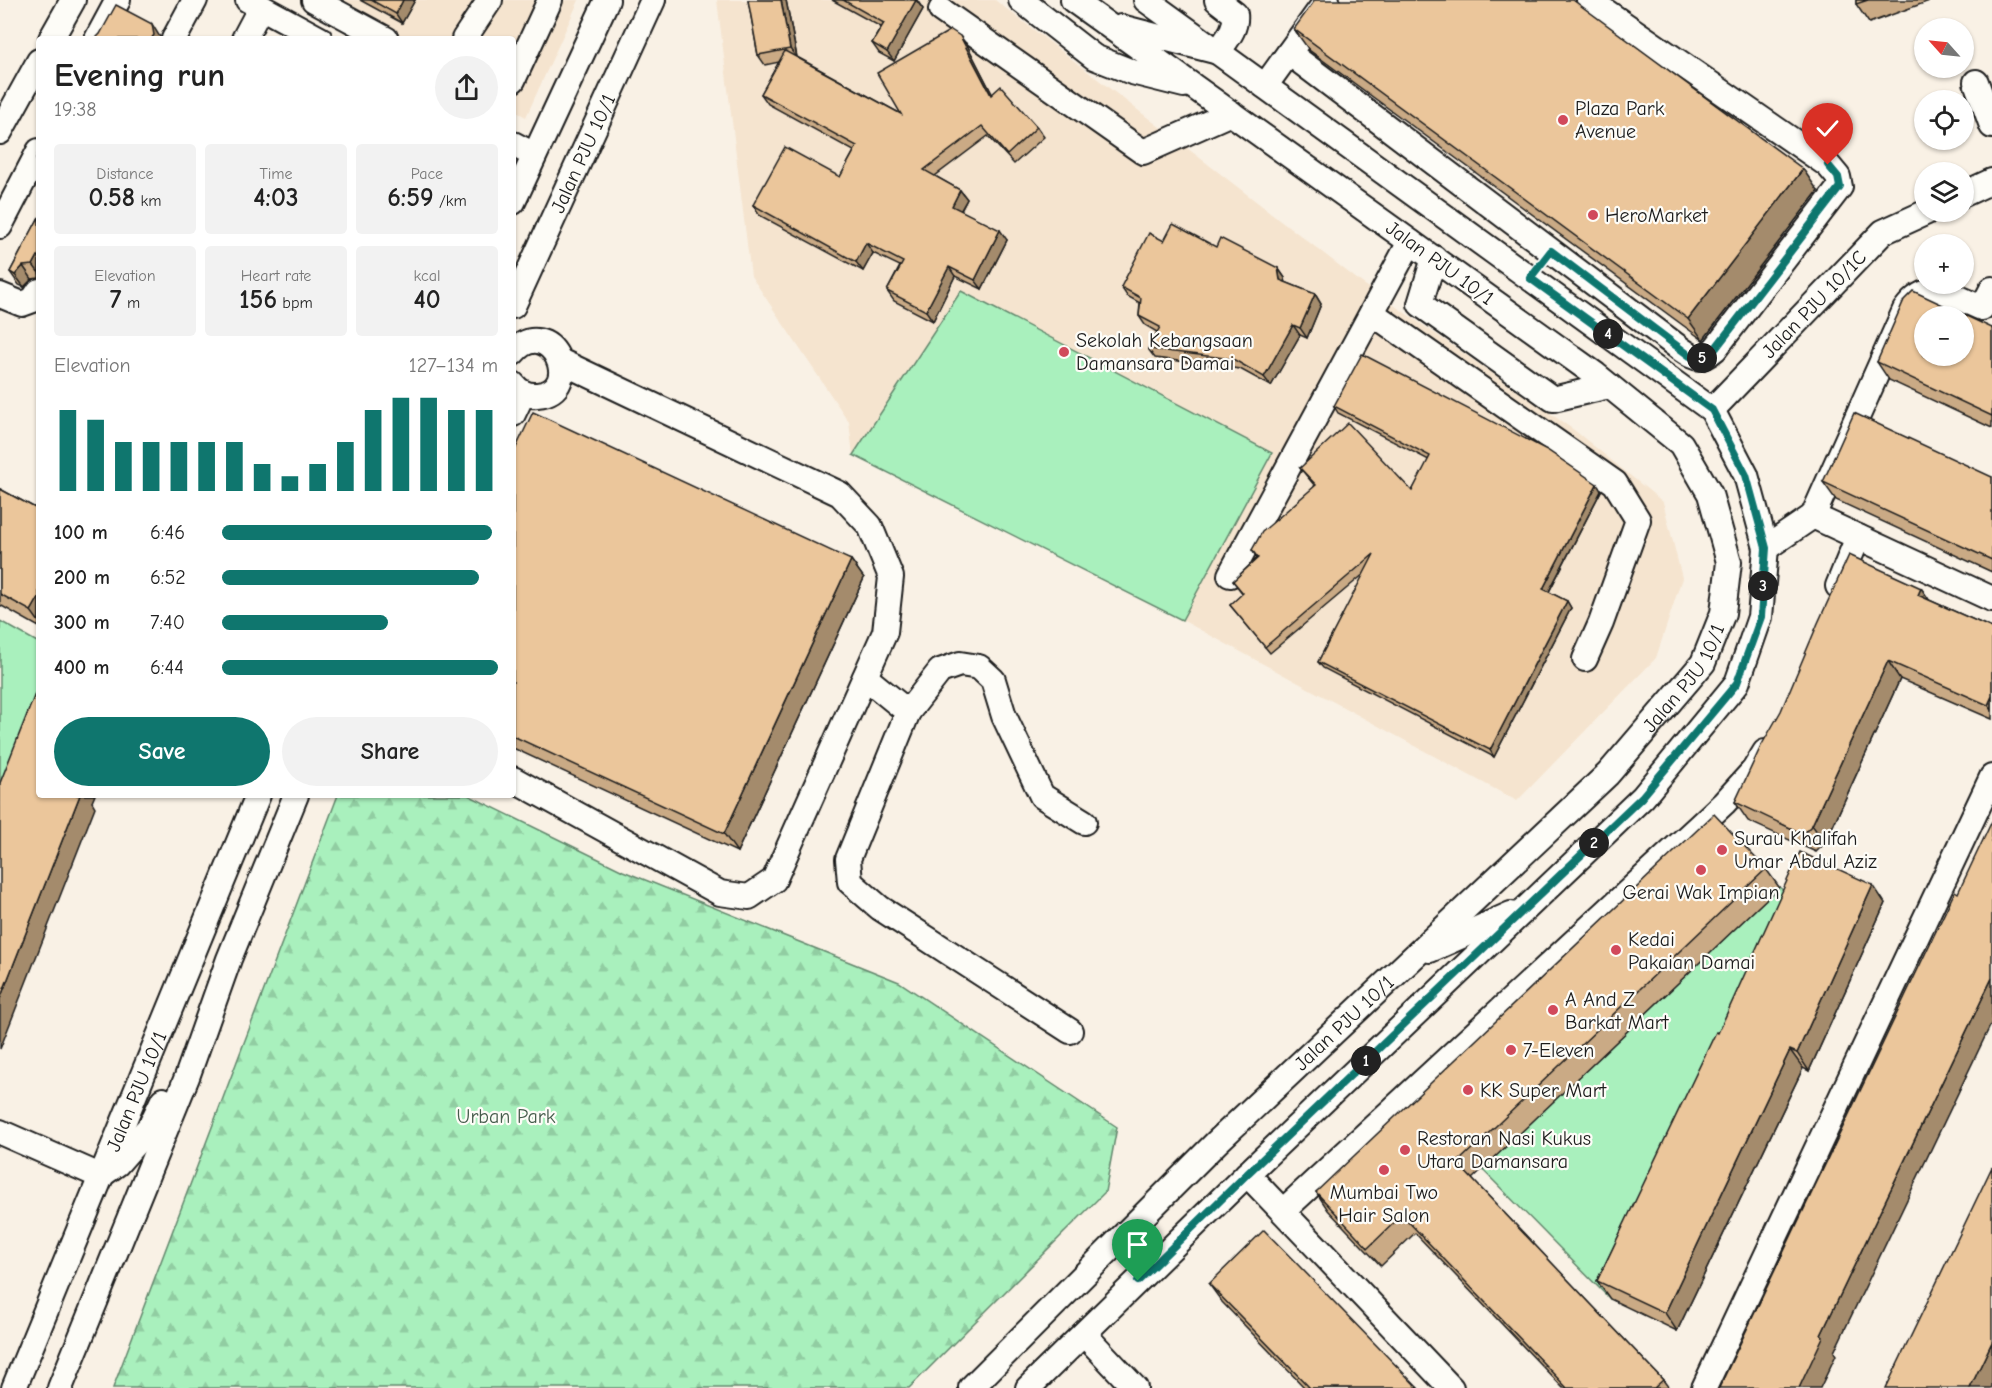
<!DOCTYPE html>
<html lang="en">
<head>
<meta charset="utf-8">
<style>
	:root { --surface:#fff; --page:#f2f2f2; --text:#222; --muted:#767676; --accent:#0f766e }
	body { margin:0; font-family:"Comic Neue",sans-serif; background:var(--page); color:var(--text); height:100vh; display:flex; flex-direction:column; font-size:22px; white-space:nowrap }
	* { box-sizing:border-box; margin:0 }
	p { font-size:20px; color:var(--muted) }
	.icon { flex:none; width:33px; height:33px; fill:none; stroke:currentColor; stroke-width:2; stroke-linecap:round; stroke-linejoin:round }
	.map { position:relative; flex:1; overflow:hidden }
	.details { position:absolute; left:36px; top:36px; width:480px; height:762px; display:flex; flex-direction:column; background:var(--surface); border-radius:6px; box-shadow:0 2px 4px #0004 }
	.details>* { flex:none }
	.needle { width:39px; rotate:297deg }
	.fabs { position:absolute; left:1914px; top:18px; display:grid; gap:12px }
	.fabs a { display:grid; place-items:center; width:60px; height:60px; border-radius:50%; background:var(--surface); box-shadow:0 2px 4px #0004; font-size:30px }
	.pin { position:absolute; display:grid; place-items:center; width:51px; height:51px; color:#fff; margin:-62px -26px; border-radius:50% 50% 50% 0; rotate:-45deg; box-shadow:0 0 6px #0007 }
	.pin .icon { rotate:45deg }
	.km { position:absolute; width:30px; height:30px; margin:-15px; border-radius:50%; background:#222; color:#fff; font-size:16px; line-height:30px; text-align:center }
	.round { display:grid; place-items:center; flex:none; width:63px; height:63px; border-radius:32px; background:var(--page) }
	.summary { display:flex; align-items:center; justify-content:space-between; height:102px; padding:0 18px }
	h1 { font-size:33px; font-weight:700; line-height:45px }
	.stats { display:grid; grid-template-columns:repeat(3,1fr); gap:9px; height:102px; padding:6px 18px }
	.stats div { display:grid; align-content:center; border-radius:6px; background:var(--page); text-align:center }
	.stats b { font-size:26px; font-weight:700 }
	.stats small { font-size:16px; font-weight:400 }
	.stats p { font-size:16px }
	.chart { height:168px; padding:12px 18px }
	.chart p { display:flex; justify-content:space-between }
	.chart svg { width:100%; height:108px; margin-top:6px; stroke:var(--accent); stroke-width:6 }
	.button { display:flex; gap:12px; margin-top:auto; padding:12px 18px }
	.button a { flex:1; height:69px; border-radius:36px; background:var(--accent); color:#fff; font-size:24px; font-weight:700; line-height:69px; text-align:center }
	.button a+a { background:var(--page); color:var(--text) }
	ul { padding:0 18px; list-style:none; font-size:20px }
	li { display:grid; grid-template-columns:96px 72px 1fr; align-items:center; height:45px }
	li i { height:15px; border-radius:8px; background:var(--accent) }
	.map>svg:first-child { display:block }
</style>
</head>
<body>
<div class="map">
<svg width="1992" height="1388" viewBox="0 0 1992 1388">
	<defs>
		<pattern id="forest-firs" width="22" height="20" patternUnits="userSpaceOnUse" patternTransform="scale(1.5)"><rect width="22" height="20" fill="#a9f0bd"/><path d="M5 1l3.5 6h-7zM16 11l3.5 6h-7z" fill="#91cda2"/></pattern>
	</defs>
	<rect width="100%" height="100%" fill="#f9f1e5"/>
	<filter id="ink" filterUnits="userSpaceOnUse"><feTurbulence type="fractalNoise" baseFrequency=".0167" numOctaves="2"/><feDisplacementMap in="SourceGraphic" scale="12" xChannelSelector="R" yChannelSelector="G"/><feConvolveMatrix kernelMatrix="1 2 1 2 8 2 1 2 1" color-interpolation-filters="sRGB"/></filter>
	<g filter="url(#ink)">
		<!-- built -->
		<g fill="#f5e4cf">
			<path d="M 303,0 L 579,0 L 526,117 L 513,110 L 513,39 L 378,39 Z"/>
			<path d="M 717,0 L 995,0 L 1362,283 L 1574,430 L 1663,502 L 1682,578 L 1656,658 L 1517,801 L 1182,620 L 853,455 L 849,422 L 751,276 Z"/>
		</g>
		<!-- forest -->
		<path fill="url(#forest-firs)" stroke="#62866c" stroke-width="1.5" d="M 338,795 L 468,795 L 623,871 L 899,982 L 1117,1127 L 1105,1192 L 909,1388 L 113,1388 Z"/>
		<!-- park -->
		<g fill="#a9f0bd" stroke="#62866c" stroke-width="1.5">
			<path d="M 961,291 L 1272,453 L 1182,620 L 853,455 Z"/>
			<path d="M 0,621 L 39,643 L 39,684 L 0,786 Z"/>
			<path d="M 1779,887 L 1798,902 L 1610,1299 L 1482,1169 Z"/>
		</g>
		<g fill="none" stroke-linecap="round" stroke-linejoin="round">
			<!-- minor casing -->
			<g stroke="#1c1c1c" stroke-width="28">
				<g id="minor">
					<path d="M 248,0 L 320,39"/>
					<path d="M 314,0 L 386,39"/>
					<path d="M 1021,0 L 1094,57 L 1132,72 L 1184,85"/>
					<path d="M 941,10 L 1143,152 L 1231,113"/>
					<path d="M 1121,27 L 1218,52 C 1226,40 1237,29 1235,14 L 1217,0"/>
					<path d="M 51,39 L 73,0"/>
					<path d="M 97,39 L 118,0"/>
					<path d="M 174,39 L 195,0"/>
					<path d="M 244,39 L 261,7"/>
					<path d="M 464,39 L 490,0"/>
					<path d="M 1289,53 L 1682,350 C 1697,360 1701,361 1715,349 L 1840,187 L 1838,177 L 1828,165 L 1589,0"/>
					<path d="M 513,80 L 550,0"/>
					<path d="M 1976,82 L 1992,126"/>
					<path d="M 1265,86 L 1327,0"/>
					<path d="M 0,132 L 39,61"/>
					<path d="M 513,144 L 534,155"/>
					<path d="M 1964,194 L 1992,181"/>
					<path d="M 513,202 L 607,0"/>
					<path d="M 0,226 L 39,151"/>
					<path d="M 1434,258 L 1420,304 L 1553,399 L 1609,386"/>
					<path d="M 0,295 L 22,304 L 33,300 L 39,291"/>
					<path id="s1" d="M 513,306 L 653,0"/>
					<path d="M 1372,313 L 1615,483 L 1638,520 L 1601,623 L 1585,659"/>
					<path d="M 513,353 C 549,311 587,391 537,395 C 527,396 519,392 513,384"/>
					<path id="s2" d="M 1712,410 L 1883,232 L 1927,212"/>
					<path d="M 513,414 L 523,393"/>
					<path d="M 1813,516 L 1992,599"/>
					<path d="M 1766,548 L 1813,516 L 1905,310 C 1929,276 1951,296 1982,308 L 1992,289"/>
					<path d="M 1230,575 L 1410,242"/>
					<path d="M 1838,586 L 1858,537"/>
					<path d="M 865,677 L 908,712 L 848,859 L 850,882 L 880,908 L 1070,1031"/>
					<path d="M 908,712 L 940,671 L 960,664 L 979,667 L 993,680 L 1004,716 L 1042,796 L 1084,822"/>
					<path d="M 513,779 L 720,893 L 749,897 L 774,880 L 885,632 L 891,577 L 870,526 L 840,494 L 560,361"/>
					<path d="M 1430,950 L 1511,914"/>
					<path d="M 0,1132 L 100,1176 L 117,1164 L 151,1125 L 163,1100"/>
					<path d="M 1247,1174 L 1451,1388"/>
					<path d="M 1283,1211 L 1724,803 L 1754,770 L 1765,752"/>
					<path d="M 1084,1334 L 1135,1388"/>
					<path id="s3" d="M 14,1388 L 258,795"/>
					<path d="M 60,1388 L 187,1077 L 229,959 L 296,795"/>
					<path id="s4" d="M 971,1388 L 1217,1142 L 1608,774 L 1703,663 L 1723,613 L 1729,562 L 1710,494 L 1681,444 L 1596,375 L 1073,0"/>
					<path d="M 1028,1388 L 1247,1174 L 1643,797 L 1737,683 L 1760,617 L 1766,548 L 1746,475 L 1712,410 L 1146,0"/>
					<path d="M 1704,1388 L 1992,777"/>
				</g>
			</g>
			<!-- minor -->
			<use href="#minor" stroke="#fdfcf7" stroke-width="24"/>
		</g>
		<!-- wall -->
		<g fill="#caaa85" stroke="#1c1c1c" stroke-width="1.5">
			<path d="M 360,0 L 415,0 L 402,23 Z"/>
			<path d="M 748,0 L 786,0 L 797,57 L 901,114 L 967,45 L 992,94 L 1037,127 L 1044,137 L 1014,164 L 988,136 L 935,176 L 960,190 L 967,199 L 961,211 L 1007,240 L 982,289 L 955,276 L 933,321 L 894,301 L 887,291 L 900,266 L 873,253 L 863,271 L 759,215 L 753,205 L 840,177 L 854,151 L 768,104 L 761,94 L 779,62 L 765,65 L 758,55 Z"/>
			<path d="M 832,0 L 917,0 L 923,9 L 894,61 L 879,53 L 872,43 L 881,27 Z"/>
			<path d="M 1856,0 L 1932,0 L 1869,23 L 1856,4 Z"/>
			<path d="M 1294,29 L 1818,191 L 1703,340 L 1309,50 Z"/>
			<path d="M 39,217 L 39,278 L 32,279 L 24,287 L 19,285 L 10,272 Z"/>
			<path d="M 1164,241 L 1216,247 L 1278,268 L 1285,278 L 1285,282 L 1315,294 L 1321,304 L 1307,338 L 1300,335 L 1271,386 L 1240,369 L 1155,358 L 1148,349 L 1157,332 L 1145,325 L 1139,316 L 1140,303 L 1127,296 L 1121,287 Z"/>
			<path d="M 1992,328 L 1992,428 L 1889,380 L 1877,362 Z"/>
			<path d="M 1334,406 L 1601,491 L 1549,592 L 1567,601 L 1571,608 L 1494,757 L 1323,668 L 1318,662 L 1365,573 L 1270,653 L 1230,605 L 1243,594 L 1233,581 L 1257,558 L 1252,550 L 1315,486 L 1300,468 L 1412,491 L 1429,460 L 1338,413 Z"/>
			<path d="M 513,454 L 851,560 L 864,578 L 737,852 L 513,748 Z"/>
			<path d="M 1992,477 L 1992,572 L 1836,500 L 1823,482 Z"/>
			<path d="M 0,489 L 39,510 L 39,627 L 0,605 Z"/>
			<path d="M 1921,588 L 1929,600 L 1992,628 L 1992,719 L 1900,679 L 1825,843 L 1816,852 L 1748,821 L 1735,802 Z"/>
			<path d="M 1766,869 L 1779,887 L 1472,1179 L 1663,1380 L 1669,1388 L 1563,1388 L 1415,1233 L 1381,1266 L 1328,1210 L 1316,1192 Z"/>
			<path d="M 1885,903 L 1809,1071 L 1803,1068 L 1677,1331 L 1610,1299 L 1597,1281 L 1718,1033 Z"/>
			<path d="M 1209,1284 L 1418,1388 L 1305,1388 L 1222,1302 Z"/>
		</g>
		<!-- shaded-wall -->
		<g fill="#a48b6c" stroke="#1c1c1c" stroke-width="1.5">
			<path d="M 403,0 L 415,0 L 402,23 L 396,14 Z"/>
			<path d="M 781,0 L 786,0 L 797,58 L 790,49 Z"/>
			<path d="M 916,0 L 923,9 L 894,61 L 887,52 Z"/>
			<path d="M 152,24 L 160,37 L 161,39 L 151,39 Z"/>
			<path d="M 960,36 L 967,45 L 998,105 L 991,95 Z"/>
			<path d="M 1803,169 L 1818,191 L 1703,340 L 1688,319 Z"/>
			<path d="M 960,190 L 967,199 L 958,215 L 952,206 Z"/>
			<path d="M 1000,230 L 1007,240 L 982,289 L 975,280 Z"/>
			<path d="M 866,243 L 873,253 L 863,271 L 856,262 Z"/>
			<path d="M 39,254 L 39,273 L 33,265 Z"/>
			<path d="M 23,266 L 32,279 L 24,287 L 15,275 Z"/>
			<path d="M 949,267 L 955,276 L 933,321 L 926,311 Z"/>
			<path d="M 1278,268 L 1285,278 L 1287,289 L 1280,280 Z"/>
			<path d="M 1315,294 L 1321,304 L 1307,338 L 1300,328 Z"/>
			<path d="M 1293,325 L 1300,335 L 1271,386 L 1264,377 Z"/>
			<path d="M 1597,484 L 1601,491 L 1547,595 L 1543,589 Z"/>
			<path d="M 851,560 L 864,578 L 737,852 L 724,834 Z"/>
			<path d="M 1921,588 L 1934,607 L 1918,595 Z"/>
			<path d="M 39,597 L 39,622 L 31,611 Z"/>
			<path d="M 1567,601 L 1571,608 L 1494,757 L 1490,750 Z"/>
			<path d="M 1888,661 L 1900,679 L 1825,843 L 1812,825 Z"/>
			<path d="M 1992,696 L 1992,710 L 1988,705 Z"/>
			<path d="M 80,795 L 95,795 L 92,802 L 95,807 L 0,1049 L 0,999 Z"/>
			<path d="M 1873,885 L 1885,903 L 1809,1071 L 1797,1053 Z"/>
			<path d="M 1992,978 L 1992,1022 L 1834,1352 L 1836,1355 L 1820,1388 L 1799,1388 L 1821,1335 Z"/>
			<path d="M 1790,1050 L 1803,1068 L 1677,1331 L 1665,1313 Z"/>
			<path d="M 1992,1342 L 1992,1387 L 1991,1388 L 1970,1388 Z"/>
		</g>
		<!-- building -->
		<g fill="#ebc69b" stroke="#1c1c1c" stroke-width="1.5" fill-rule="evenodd">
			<path d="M 371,0 L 403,0 L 396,14 Z"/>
			<path d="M 748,0 L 781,0 L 790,49 L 758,55 Z"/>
			<path d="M 843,0 L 916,0 L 887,52 L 872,43 L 884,23 Z"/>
			<path d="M 1315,0 L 1573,0 L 1803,169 L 1688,319 L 1294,29 Z"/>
			<path d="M 1856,0 L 1868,0 L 1856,4 Z"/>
			<path d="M 116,5 L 152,24 L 154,35 L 151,39 L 95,39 L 100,34 Z"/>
			<path d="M 951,30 L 960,36 L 991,95 L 1001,86 L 1037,127 L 1007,155 L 982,126 L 924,170 L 960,190 L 952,206 L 1000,230 L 975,280 L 949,267 L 926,311 L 887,291 L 903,262 L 866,243 L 856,262 L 753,205 L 785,147 L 840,177 L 857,146 L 761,94 L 785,51 L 901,114 L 877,73 Z"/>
			<path d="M 39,151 L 39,172 L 36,158 Z"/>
			<path d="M 39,217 L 39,254 L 33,265 L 23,266 L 15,275 L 10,272 Z"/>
			<path d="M 1173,224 L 1216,247 L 1220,238 L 1278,268 L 1280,280 L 1315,294 L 1300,328 L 1293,325 L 1264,377 L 1233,359 L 1148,349 L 1160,327 L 1139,316 L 1141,298 L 1121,287 L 1149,233 L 1164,241 Z"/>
			<path d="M 1913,291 L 1992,328 L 1992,416 L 1877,362 L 1904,300 ZM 1924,316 L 1964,316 L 1964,356 L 1924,356 Z"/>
			<path d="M 1362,354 L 1547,450 L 1597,484 L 1543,589 L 1567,601 L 1490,750 L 1318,662 L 1374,554 L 1265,647 L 1230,605 L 1243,593 L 1233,581 L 1258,558 L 1252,550 L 1262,532 L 1316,485 L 1300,468 L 1348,423 L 1412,491 L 1430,456 L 1334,406 Z"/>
			<path d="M 533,412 L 851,560 L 724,834 L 513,736 L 513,454 Z"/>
			<path d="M 1854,413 L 1992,477 L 1992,560 L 1823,482 Z"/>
			<path d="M 0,489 L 39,510 L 39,597 L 31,611 L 0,594 Z"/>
			<path d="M 1849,555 L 1921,588 L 1918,595 L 1992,628 L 1992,696 L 1988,705 L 1888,661 L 1812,825 L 1803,834 L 1735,802 L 1761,746 L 1781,711 L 1818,623 Z"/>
			<path d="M 39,684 L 39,795 L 80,795 L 0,999 L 0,783 Z"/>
			<path d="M 1714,814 L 1766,869 L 1457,1163 L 1663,1380 L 1654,1388 L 1567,1388 L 1402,1215 L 1368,1248 L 1316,1192 Z"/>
			<path d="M 1992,821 L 1992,978 L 1821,1335 L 1823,1337 L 1799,1388 L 1719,1388 L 1955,891 L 1958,893 Z"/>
			<path d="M 1800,852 L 1873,885 L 1797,1053 L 1790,1050 L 1665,1313 L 1597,1281 L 1716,1032 L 1718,1033 Z"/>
			<path d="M 1992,1167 L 1992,1342 L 1970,1388 L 1886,1388 Z"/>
			<path d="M 1264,1230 L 1418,1388 L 1310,1388 L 1209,1284 Z"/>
		</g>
	</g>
	<g fill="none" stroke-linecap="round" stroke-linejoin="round" filter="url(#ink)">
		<!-- route casing -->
		<g stroke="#fff" stroke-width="12">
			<path id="route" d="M 1138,1281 L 1247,1174 L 1642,797 L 1737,683 L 1761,617 L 1766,548 L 1746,475 L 1712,410 L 1530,278 L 1551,251 L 1690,356 C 1701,360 1706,357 1715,349 L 1840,187 L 1838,177 L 1828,165"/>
		</g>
		<!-- route -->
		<use href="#route" stroke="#0f766e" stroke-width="8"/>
	</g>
	<!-- markers -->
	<g fill="#d1495b" stroke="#fdfcf7" stroke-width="2">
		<circle cx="1563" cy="120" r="6"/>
		<circle cx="1593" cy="215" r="6"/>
		<circle cx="1064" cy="352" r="6"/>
		<circle cx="1722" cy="850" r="6"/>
		<circle cx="1701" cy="870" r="6"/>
		<circle cx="1616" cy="950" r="6"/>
		<circle cx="1553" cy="1010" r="6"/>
		<circle cx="1511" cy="1050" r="6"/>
		<circle cx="1468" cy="1090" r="6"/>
		<circle cx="1405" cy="1150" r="6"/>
		<circle cx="1384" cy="1170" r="6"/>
	</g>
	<g text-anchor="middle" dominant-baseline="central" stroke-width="4.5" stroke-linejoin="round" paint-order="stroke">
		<!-- poi labels -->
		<g font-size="20" fill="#1c1c1c" stroke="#fdfcf7" text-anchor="start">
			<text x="1575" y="108">Plaza Park<tspan x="1575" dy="23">Avenue</tspan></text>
			<text x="1605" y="215">HeroMarket</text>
			<text x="1076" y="340">Sekolah Kebangsaan<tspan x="1076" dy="23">Damansara Damai</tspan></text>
			<text x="1734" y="838">Surau Khalifah<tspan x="1734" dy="23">Umar Abdul Aziz</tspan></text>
			<text x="1701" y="892" text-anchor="middle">Gerai Wak Impian</text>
			<text x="1628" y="939">Kedai<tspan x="1628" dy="23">Pakaian Damai</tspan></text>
			<text x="1565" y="999">A And Z<tspan x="1565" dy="23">Barkat Mart</tspan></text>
			<text x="1523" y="1050">7-Eleven</text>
			<text x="1480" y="1090">KK Super Mart</text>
			<text x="1417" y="1138">Restoran Nasi Kukus<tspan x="1417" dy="23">Utara Damansara</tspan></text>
			<text x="1384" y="1192" text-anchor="middle">Mumbai Two<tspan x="1384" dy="23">Hair Salon</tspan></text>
		</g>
		<!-- street labels -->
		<g font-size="20" fill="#1c1c1c" stroke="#fdfcf7">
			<text stroke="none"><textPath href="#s1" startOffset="168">Jalan PJU 10/1</textPath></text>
			<text transform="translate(1440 263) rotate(36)">Jalan PJU 10/1</text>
			<text stroke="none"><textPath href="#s2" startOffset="147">Jalan PJU 10/1C</textPath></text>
			<text stroke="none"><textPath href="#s4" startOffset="1008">Jalan PJU 10/1</textPath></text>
			<text stroke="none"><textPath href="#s4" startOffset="522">Jalan PJU 10/1</textPath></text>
			<text stroke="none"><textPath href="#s3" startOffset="321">Jalan PJU 10/1</textPath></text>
		</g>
		<!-- park labels -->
		<g font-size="20" fill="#465c4c" stroke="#fdfcf7">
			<text x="506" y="1116">Urban Park</text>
		</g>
	</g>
</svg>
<div class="fabs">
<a><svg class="needle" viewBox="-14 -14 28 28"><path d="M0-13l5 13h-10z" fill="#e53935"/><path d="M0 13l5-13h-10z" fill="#767676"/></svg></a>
<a><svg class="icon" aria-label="locate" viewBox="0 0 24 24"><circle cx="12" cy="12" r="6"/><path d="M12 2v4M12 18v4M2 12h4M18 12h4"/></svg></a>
<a><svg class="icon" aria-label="layers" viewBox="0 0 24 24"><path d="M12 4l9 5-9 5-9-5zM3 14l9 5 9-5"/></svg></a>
<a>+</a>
<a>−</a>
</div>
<div class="pin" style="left:1138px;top:1281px;background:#1e9e55"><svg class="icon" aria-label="arrive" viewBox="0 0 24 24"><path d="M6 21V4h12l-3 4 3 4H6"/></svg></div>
<div class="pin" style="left:1828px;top:165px;background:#d93025"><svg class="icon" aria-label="check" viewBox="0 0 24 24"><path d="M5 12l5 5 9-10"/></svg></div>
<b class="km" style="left:1366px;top:1061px">1</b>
<b class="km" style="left:1594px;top:843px">2</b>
<b class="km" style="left:1763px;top:586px">3</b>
<b class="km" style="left:1608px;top:334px">4</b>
<b class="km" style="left:1702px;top:358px">5</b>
<section class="details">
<div class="summary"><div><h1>Evening run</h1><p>19:38</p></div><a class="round"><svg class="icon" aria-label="share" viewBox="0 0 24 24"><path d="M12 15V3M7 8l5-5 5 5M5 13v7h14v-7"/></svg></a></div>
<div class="stats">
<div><p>Distance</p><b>0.58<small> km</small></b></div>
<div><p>Time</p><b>4:03</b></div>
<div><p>Pace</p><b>6:59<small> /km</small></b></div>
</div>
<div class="stats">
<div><p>Elevation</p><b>7<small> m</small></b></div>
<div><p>Heart rate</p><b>156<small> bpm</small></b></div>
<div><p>kcal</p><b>40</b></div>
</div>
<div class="chart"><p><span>Elevation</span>127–134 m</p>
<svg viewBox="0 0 160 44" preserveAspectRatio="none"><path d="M5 44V11M15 44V15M25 44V24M35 44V24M45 44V24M55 44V24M65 44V24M75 44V33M85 44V38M95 44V33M105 44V24M115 44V11M125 44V6M135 44V6M145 44V11M155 44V11"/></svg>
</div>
<ul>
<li><b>100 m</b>6:46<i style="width:98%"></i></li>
<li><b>200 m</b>6:52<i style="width:93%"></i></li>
<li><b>300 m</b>7:40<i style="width:60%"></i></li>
<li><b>400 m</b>6:44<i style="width:100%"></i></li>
</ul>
<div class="button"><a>Save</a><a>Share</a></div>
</section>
</div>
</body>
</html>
